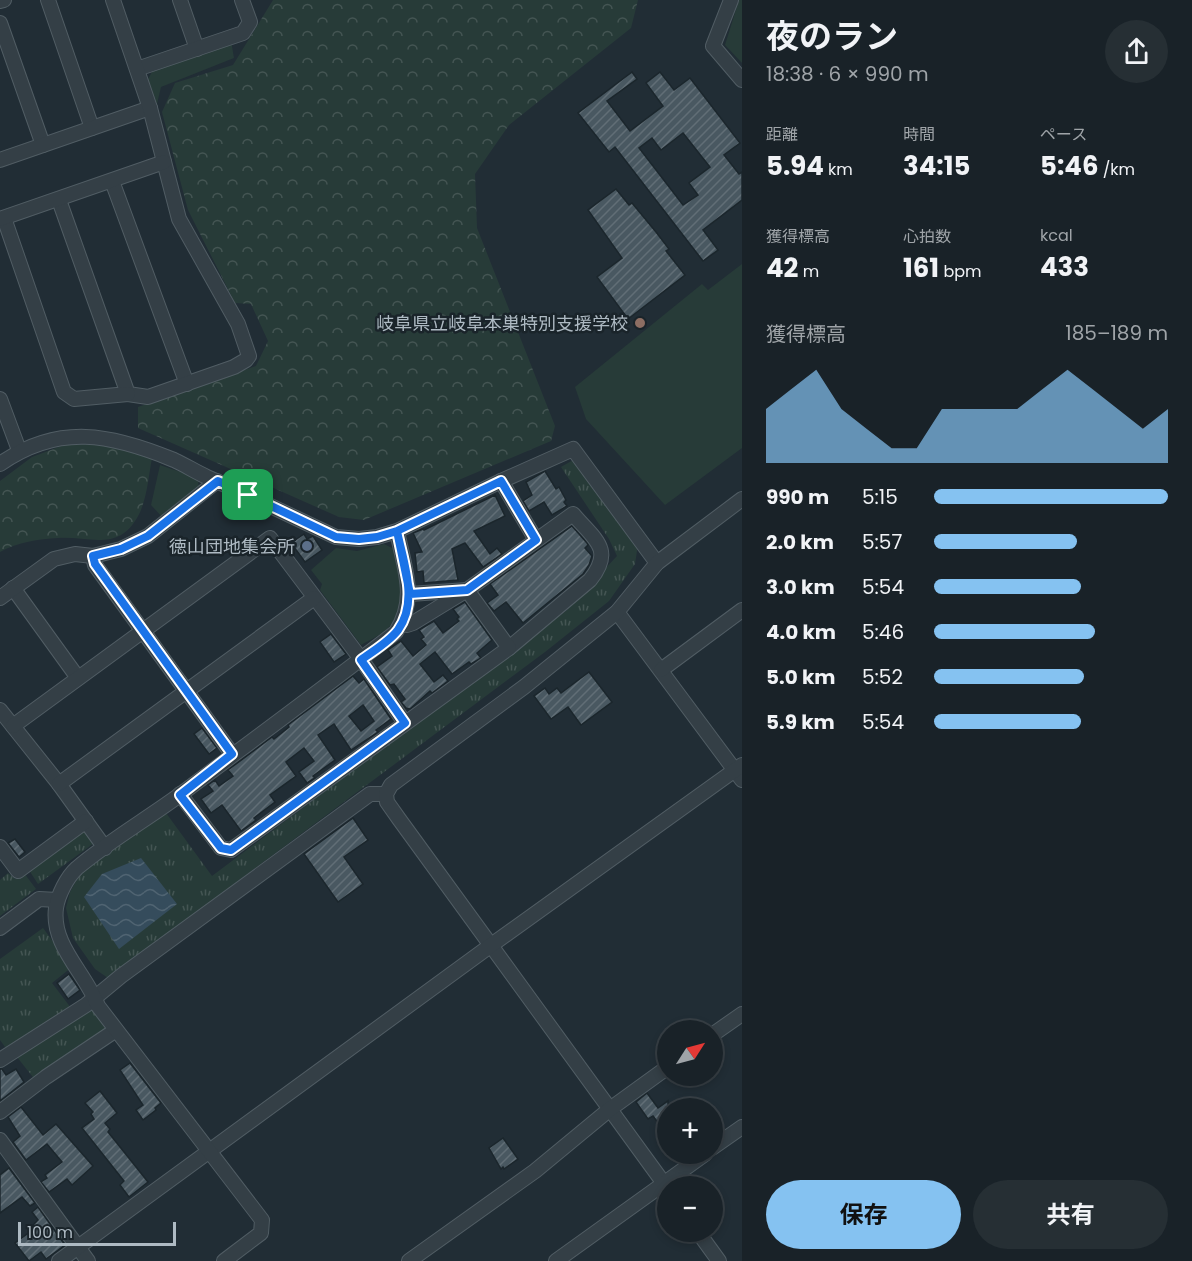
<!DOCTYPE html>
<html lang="ja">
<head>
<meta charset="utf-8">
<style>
	:root { --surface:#192228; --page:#262f34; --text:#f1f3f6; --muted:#9fa4a8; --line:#373f45; --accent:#85c2f1 }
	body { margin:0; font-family:Poppins,"Noto Sans JP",sans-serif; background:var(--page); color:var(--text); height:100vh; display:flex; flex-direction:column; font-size:22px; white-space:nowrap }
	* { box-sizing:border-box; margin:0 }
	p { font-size:20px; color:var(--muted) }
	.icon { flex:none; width:33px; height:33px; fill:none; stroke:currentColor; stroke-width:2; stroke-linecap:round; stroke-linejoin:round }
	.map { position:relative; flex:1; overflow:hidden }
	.sheet { display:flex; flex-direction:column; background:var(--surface); width:450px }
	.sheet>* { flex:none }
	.needle { width:39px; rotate:54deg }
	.tools { position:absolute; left:657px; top:1020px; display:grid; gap:12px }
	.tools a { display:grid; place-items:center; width:66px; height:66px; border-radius:50%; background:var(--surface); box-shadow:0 3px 9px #0003,0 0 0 2px var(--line); font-size:30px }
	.scale { position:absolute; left:18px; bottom:15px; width:158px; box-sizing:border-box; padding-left:6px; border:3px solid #aebac3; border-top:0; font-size:16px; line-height:21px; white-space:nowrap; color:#aebac3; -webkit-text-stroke:4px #1a242a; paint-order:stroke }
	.pin { position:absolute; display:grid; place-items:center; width:51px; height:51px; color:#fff; margin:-26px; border-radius:12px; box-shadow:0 3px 9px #0006 }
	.round { display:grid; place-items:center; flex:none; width:63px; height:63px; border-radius:32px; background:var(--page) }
	.head { display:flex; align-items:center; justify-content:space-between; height:102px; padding:0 24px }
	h1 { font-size:33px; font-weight:700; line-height:45px }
	.figures { display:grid; grid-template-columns:repeat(3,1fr); gap:9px; height:102px; padding:6px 24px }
	.figures div { display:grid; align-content:center }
	.figures b { font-size:26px; font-weight:700 }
	.figures small { font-size:16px; font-weight:400 }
	.figures p { font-size:16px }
	.chart { height:168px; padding:12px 24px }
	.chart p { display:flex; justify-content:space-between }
	.chart svg { width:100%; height:108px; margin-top:6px; fill:var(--accent); opacity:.7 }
	.button { display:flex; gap:12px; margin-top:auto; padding:12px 24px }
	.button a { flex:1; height:69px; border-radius:36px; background:var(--accent); color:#111; font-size:24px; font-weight:700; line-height:69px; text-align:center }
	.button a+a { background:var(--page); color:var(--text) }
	ul { padding:0 24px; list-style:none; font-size:20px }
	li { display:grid; grid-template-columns:96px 72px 1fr; align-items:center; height:45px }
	li i { height:15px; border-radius:8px; background:var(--accent) }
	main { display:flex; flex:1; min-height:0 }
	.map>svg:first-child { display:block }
</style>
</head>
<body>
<main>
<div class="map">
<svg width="742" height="1261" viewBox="0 0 742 1261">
	<defs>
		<pattern id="grass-tufts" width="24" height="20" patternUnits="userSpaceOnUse" patternTransform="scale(1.5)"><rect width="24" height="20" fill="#273b38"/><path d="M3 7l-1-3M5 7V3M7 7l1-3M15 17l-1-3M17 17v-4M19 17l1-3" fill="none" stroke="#445553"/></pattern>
		<pattern id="forest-crowns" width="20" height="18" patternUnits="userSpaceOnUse" patternTransform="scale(1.5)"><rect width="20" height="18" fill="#273b38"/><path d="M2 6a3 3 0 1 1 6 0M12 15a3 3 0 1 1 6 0" fill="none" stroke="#445553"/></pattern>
		<pattern id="water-waves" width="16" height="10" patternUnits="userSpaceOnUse" patternTransform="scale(1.5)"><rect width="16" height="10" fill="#354c5c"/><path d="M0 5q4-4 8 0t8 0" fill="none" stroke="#506472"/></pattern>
		<pattern id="building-hatch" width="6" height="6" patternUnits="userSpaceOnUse" patternTransform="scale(1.5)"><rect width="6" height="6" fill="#495861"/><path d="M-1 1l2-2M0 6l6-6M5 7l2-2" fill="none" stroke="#616e76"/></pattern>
	</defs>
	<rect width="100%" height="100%" fill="#212d35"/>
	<!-- grass -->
	<g fill="url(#grass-tufts)">
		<path d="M 575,459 L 638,544 L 635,564 L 609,601 L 545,652 L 108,978 L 95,969 L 73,938 L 66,908 L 70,892 L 83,869 L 166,813 L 212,876 L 566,611 L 617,556 L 609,539 L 561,467 Z"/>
		<path d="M 88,828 L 97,841 L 38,884 L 29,870 Z"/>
		<path d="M 8,873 L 15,879 L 24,873 L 36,889 L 0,916 L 0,880 Z"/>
		<path d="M 43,928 L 72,967 L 52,983 L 71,1008 L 8,1051 L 0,1040 L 0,959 Z"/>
		<path d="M 91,1007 L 107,1027 L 104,1032 L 36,1081 L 17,1057 Z"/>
	</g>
	<!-- forest -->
	<g fill="url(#forest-crowns)">
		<path d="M 273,0 L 638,0 L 631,28 L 509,125 L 475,174 L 477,228 L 555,426 L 551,441 L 364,520 L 339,517 L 138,428 L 138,407 L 256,366 L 268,341 L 251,304 L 235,303 L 188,210 L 162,112 L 175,83 L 233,65 Z"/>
		<path d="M 72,442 L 127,446 L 152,458 C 148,478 147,504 135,521 C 116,551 87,536 58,538 C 38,539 18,542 0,552 L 0,481 L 32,457 Z"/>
	</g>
	<!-- park -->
	<g fill="#273b38">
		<path d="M 739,0 L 742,0 L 742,63 L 725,45 Z"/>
		<path d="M 231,40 L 234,58 L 161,87 L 157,104 L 148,79 L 153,70 Z"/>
		<path d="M 742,264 L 742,448 L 665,505 L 586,419 L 575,387 L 702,284 L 708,290 Z"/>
		<path d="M 160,465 L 198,478 L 199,492 L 163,518 L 151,505 Z"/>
		<path d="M 384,544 L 396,550 C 401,579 410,607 386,630 C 379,636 369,640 361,645 L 320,590 L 322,584 L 311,570 L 336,548 L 357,551 Z"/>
	</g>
	<!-- water -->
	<path fill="url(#water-waves)" d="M 141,858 L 177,904 L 119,949 L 84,897 L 102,874 Z"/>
	<!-- building -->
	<g fill="url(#building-hatch)" stroke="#1b262c" stroke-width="1.5" fill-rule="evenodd">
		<path d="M 632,72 L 637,79 L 607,101 L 630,131 L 663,106 L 646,83 L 660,72 L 674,90 L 690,78 L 740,143 L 724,155 L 739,174 L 742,172 L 742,200 L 703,230 L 718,250 L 703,261 L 615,147 L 609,152 L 578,113 ZM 683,133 L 710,167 L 689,183 L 698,195 L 683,205 L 639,148 L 652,138 L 661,150 Z"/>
		<path d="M 616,189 L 629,205 L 632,203 L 656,232 L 669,249 L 666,251 L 685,275 L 628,319 L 597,277 L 622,258 L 588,210 Z"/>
		<path d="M 545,471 L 556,489 L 559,487 L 566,500 L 564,502 L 567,506 L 552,515 L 544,502 L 529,511 L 523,501 L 532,495 L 526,482 Z"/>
		<path d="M 495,495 L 505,516 L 474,531 L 490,554 L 497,548 L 502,554 L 483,567 L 465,543 L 452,549 L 458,580 L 424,583 L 423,571 L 417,572 L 415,553 L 422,552 L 413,533 L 423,529 L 424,530 Z"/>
		<path d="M 572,526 L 587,543 L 588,545 L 585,548 L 592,556 L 589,565 L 583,574 L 523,623 L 506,602 L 494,611 L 487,603 L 498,595 L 490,584 Z"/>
		<path d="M 304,534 L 307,539 L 313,536 L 322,550 L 305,562 L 291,543 Z"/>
		<path d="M 465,602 L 492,640 L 477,653 L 481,658 L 471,664 L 469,662 L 452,674 L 435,652 L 420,664 L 434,682 L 443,675 L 448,681 L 432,693 L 430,691 L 410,709 L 406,708 L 401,702 L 405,699 L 394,684 L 390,685 L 377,667 L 392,656 L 388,650 L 401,641 L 413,656 L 426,645 L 421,639 L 424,637 L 419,630 L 434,621 L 443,633 L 459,621 L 457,619 L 459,617 L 453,609 Z"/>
		<path d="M 331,634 L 346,654 L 334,662 L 320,642 Z"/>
		<path d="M 589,672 L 612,702 L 581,725 L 568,707 L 551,719 L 534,696 L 545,688 L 549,694 L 557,688 L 561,693 Z"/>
		<path d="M 353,676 L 359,683 L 364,679 L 391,719 L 376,730 L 378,732 L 351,750 L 334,724 L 318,735 L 335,760 L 313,776 L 315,778 L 307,783 L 299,772 L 314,761 L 304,748 L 286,762 L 296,776 L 270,795 L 275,802 L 254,818 L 256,820 L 241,831 L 222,805 L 211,813 L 201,799 L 213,791 L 208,785 L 215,780 L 219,786 L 233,776 L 228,770 L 272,737 L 274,739 L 289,727 L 288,725 ZM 363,705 L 374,721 L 361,731 L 349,716 Z"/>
		<path d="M 202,728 L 217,748 L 209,754 L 194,734 Z"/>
		<path d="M 353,818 L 368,840 L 344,857 L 363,884 L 338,902 L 304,854 Z"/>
		<path d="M 15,839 L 25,852 L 19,857 L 8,843 Z"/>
		<path d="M 69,974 L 80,990 L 68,999 L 57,983 Z"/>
		<path d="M 130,1063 L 161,1103 L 155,1108 L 156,1110 L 143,1120 L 136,1110 L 143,1105 L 120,1070 Z"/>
		<path d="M 0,1069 L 2,1069 L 6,1075 L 16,1069 L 24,1082 L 0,1101 Z"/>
		<path d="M 100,1091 L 117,1113 L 105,1123 L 110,1129 L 108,1132 L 148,1182 L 129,1197 L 120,1185 L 124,1181 L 82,1128 L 94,1119 L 91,1114 L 93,1112 L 85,1103 Z"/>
		<path d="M 647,1093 L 658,1108 L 668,1101 L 668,1136 L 653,1116 L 648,1119 L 636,1102 Z"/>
		<path d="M 21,1107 L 43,1135 L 56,1124 L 93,1166 L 72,1185 L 67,1179 L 49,1192 L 41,1182 L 47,1178 L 45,1175 L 62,1162 L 47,1144 L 26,1160 L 13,1142 L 20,1136 L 8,1117 Z"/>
		<path d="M 503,1138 L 518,1159 L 504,1169 L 503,1167 L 501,1169 L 489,1148 Z"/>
		<path d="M 9,1168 L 35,1203 L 30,1206 L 22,1197 L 0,1213 L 0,1175 Z"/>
		<path d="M 38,1207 L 65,1245 L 46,1259 L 41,1252 L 29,1261 L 15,1243 L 35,1228 L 33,1225 L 38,1220 L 32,1212 Z"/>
	</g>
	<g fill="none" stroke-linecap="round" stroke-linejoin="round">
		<!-- minor casing -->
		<g stroke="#515d64" stroke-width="16">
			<g id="minor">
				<path d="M 48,0 L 92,128"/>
				<path d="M 180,0 L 197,49"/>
				<path d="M 731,0 L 713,46 L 742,80"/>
				<path d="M 0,1 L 4,0"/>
				<path d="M 0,23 L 43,145"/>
				<path d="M 137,69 L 243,33 L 250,22 L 242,0"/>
				<path d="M 0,160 L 150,108"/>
				<path d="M 112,181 L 187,384"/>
				<path d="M 59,200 L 128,394 L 148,397 L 234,367 L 246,360 L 249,356 L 238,324 L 179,219 L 150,108 L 113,0"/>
				<path d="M 4,218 L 64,392 L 74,399 L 128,394"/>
				<path d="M 0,219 L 164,162"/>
				<path d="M 0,399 L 19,450"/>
				<path d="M 0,464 C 59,423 111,434 174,460 C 185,465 196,472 207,477 C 251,496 293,517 336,537 L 359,539 L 377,537 L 397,531 L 501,481 L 573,449 L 657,563"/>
				<path d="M 501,481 L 536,540"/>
				<path d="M 93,556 L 95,565 L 232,754"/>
				<path d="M 13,588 L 78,678"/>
				<path d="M 0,598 L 54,559 L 75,554 L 93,556 L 121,549 L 148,536 L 217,481"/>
				<path d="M 617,612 L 742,780"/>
				<path d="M 402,624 L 407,625 L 413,623 L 467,590 L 573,514 C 594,539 615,549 590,580 L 509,648"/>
				<path d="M 661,670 L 742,610"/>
				<path d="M 0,710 L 59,784 L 105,848"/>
				<path d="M 13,726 L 270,538 L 361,659 L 405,723"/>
				<path d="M 59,784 L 314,598"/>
				<path d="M 180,794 L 221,848 L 231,850 L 509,648 L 467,590 L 410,594"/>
				<path d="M 0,847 L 18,871 L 86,821"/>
				<path d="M 0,928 L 39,899 L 57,900"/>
				<path d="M 712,1035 L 742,1014"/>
				<path d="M 0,1060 L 86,1005 L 121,976 L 370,794 L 386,794"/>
				<path d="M 0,1112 L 46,1077 L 116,1030"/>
				<path d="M 0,1140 L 88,1261"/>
				<path d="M 712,1148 L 742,1127"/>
				<path d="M 668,1189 L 399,819 L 387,802 L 386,794 L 391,785 L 524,687 L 617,612 L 657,563 L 742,499"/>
				<path d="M 698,1232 L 719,1261"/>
				<path d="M 59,1261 L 490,946 L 742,765"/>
				<path d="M 224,1261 L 261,1233 L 262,1220 L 98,1006 C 86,973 51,946 56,908 C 58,895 67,877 77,868 C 109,841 147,819 181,794 C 253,740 325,687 396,632 C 418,598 404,568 397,531"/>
				<path d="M 409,1261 L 535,1171 L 610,1109 L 668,1067"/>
				<path d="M 556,1261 L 705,1154"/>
			</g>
		</g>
		<!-- minor -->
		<use href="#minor" stroke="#343f46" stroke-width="14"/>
	</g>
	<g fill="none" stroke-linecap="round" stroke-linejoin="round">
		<!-- route casing -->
		<g stroke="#fff" stroke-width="12">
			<path id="route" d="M 248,495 L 218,481 L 148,536 L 121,549 L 93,556 L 95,564 L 232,754 L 180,795 L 221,848 L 231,850 L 405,723 L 361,660 C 373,651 389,642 398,630 C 419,601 403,562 397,531 L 501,481 L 536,540 L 467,590 L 410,594 L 397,531 L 377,537 L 359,539 L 336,537 L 248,495"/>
		</g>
		<!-- route -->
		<use href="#route" stroke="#1a73e8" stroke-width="8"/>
	</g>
	<!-- markers -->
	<circle fill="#8d6e63" stroke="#1a242a" stroke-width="2" cx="640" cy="323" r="6"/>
	<circle fill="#5c6f8a" stroke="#1a242a" stroke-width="2" cx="307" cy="546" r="6"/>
	<g text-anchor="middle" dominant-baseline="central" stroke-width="5" stroke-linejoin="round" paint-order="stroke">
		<!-- poi labels -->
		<g font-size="18" fill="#aebac3" stroke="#1a242a" text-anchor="end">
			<text x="628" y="323">岐阜県立岐阜本巣特別支援学校</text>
			<text x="295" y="546">徳山団地集会所</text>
		</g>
	</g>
</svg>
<div class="tools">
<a><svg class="needle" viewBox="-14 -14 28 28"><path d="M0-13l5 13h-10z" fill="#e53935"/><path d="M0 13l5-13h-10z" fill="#9fa4a8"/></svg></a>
<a>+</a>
<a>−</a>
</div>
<div class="scale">100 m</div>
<div class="pin" style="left:248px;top:495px;background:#1e9e55"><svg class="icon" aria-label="arrive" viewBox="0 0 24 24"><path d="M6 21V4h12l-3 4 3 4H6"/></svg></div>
</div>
<section class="sheet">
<div class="head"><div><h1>夜のラン</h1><p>18:38 · 6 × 990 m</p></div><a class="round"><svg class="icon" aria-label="share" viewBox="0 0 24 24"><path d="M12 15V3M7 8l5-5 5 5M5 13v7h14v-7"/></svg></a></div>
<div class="figures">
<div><p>距離</p><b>5.94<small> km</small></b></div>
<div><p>時間</p><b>34:15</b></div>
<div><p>ペース</p><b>5:46<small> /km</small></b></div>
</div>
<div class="figures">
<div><p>獲得標高</p><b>42<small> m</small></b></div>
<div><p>心拍数</p><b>161<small> bpm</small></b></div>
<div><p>kcal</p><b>433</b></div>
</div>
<div class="chart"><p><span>獲得標高</span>185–189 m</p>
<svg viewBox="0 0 160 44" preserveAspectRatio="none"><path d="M0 44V22L10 14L20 6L30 22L40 30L50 38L60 38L70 22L80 22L90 22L100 22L110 14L120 6L130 14L140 22L150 30L160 22V44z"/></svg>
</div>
<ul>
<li><b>990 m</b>5:15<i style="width:100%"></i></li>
<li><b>2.0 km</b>5:57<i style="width:61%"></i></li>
<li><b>3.0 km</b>5:54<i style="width:63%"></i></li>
<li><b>4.0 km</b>5:46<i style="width:69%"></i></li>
<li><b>5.0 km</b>5:52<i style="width:64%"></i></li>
<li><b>5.9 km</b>5:54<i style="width:63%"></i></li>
</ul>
<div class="button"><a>保存</a><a>共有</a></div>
</section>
</main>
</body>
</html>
